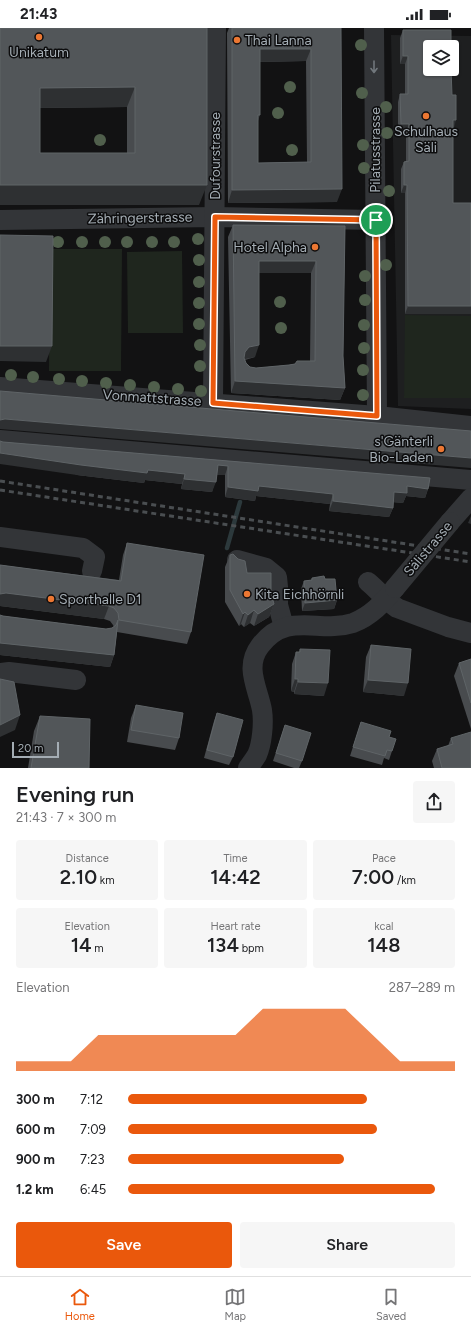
<!DOCTYPE html>
<html lang="en">
<head>
<meta charset="utf-8">
<style>
	:root { --surface:#fff; --page:#f6f6f6; --text:#202124; --muted:#757577; --line:#e0e0e0; --accent:#ea580c }
	body { margin:0; font-family:Figtree,sans-serif; background:var(--page); color:var(--text); height:100vh; display:flex; flex-direction:column; font-size:15px; white-space:nowrap }
	* { box-sizing:border-box; margin:0 }
	p { font-size:13px; color:var(--muted) }
	.icon { flex:none; width:22px; height:22px; fill:none; stroke:currentColor; stroke-width:2; stroke-linecap:round; stroke-linejoin:round }
	.map { position:relative; height:740px; overflow:hidden }
	.details { display:flex; flex-direction:column; background:var(--surface); flex:1 }
	.details>* { flex:none }
	.controls { position:absolute; left:423px; top:12px; display:grid; gap:8px }
	.controls a { display:grid; place-items:center; width:36px; height:36px; border-radius:4px; background:var(--surface); box-shadow:0 1px 3px #0004; font-size:20px }
	.scale { position:absolute; left:12px; bottom:10px; width:47px; box-sizing:border-box; padding-left:4px; border:2px solid #a4adb4; border-top:0; font-size:11px; line-height:14px; white-space:nowrap; color:#a4adb4; -webkit-text-stroke:3px #0d0d0e; paint-order:stroke }
	.pin { position:absolute; display:grid; place-items:center; width:34px; height:34px; color:#fff; margin:-17px; border:2px solid #fff; border-radius:50%; box-shadow:0 1px 4px #0007 }
	.round { display:grid; place-items:center; flex:none; width:42px; height:42px; border-radius:4px; background:var(--page) }
	.summary { display:flex; align-items:center; justify-content:space-between; height:68px; padding:0 16px }
	h1 { font-size:22px; font-weight:600; line-height:30px }
	.figures { display:grid; grid-template-columns:repeat(3,1fr); gap:6px; height:68px; padding:4px 16px }
	.figures div { display:grid; align-content:center; border-radius:4px; background:var(--page); text-align:center }
	.figures b { font-size:20px; font-weight:600 }
	.figures small { font-size:11px; font-weight:400 }
	.figures p { font-size:11px }
	.chart { height:112px; padding:8px 16px }
	.chart p { display:flex; justify-content:space-between }
	.chart svg { width:100%; height:72px; margin-top:4px; fill:var(--accent); opacity:.7 }
	.primary-button { display:flex; gap:8px; margin-top:auto; padding:8px 16px }
	.primary-button a { flex:1; height:46px; border-radius:4px; background:var(--accent); color:#fff; font-size:16px; font-weight:600; line-height:46px; text-align:center }
	.primary-button a+a { background:var(--page); color:var(--text) }
	ul { padding:0 16px; list-style:none; font-size:13px }
	li { display:grid; grid-template-columns:64px 48px 1fr; align-items:center; height:30px }
	li i { height:10px; border-radius:5px; background:var(--accent) }
	.status { display:flex; justify-content:space-between; align-items:center; height:28px; padding:0 20px; background:var(--surface); direction:ltr }
	.status svg { height:11px; fill:currentColor }
	.tab-bar { display:flex; justify-content:space-around; align-items:center; height:56px; border-top:1px solid var(--line); background:var(--surface); font-size:11px; color:var(--muted) }
	.tab-bar a { display:grid; justify-items:center; gap:2px }
	.tab-bar .current { color:var(--accent) }
	.map>svg:first-child { display:block }
</style>
</head>
<body>
<div class="status"><b>21:43</b><svg viewBox="0 0 49 12"><path d="M0 12V9h3v3zM5 12V6h3v6zM10 12V3h3v9zM15 12V0h3v12zM26 1h20v11H26zM47 4h2v5h-2z"/></svg></div>
<div class="map">
<svg width="471" height="740" viewBox="0 0 471 740">
	<rect width="100%" height="100%" fill="#121213"/>
	<!-- built -->
	<path fill="#1e1f20" fill-rule="evenodd" d="M 391,7 L 471,8 L 471,381 L 398,378 ZM 430,19 L 452,19 L 452,41 L 430,41 Z"/>
	<!-- green -->
	<g fill="#1f261e">
		<path d="M 50,221 L 122,221 L 121,343 L 49,343 Z"/>
		<path d="M 182,223 L 183,305 L 128,305 L 127,224 Z"/>
		<path d="M 405,287 L 471,288 L 471,370 L 404,370 Z"/>
	</g>
	<g fill="none" stroke-linecap="round" stroke-linejoin="round">
		<!-- stream -->
		<path stroke="#2c393c" stroke-width="4.5" d="M 227,520 L 240,474"/>
		<!-- minor -->
		<g stroke="#333538" stroke-width="20">
			<path d="M 374,0 L 377,388"/>
			<path d="M 0,192 L 215,189 L 376,192"/>
			<path d="M 0,359 L 377,388 L 471,398"/>
			<path d="M 213,375 L 216,0"/>
			<path d="M 0,412 L 471,452"/>
			<path d="M 450,494 L 471,470"/>
			<path d="M 0,509 L 83,520 L 95,529 L 92,543"/>
			<path d="M 237,532 L 266,540 L 277,549 L 278,559 L 278,577 L 284,599"/>
			<path d="M 368,554 C 378,562 386,573 397,580 L 448,599 L 471,605"/>
			<path d="M 0,645 L 9,644 L 76,652"/>
			<path d="M 248,740 C 251,736 254,732 257,727 C 262,716 264,695 262,682 C 258,660 244,639 260,618 C 287,582 319,606 353,595 C 371,588 383,575 395,560"/>
		</g>
		<!-- rail -->
		<g stroke="#4a4e51" stroke-width="3" stroke-dasharray="5 4" stroke-linecap="butt">
			<path d="M 0,453 L 471,526"/>
			<path d="M 0,462 L 471,534"/>
		</g>
		<!-- minor-bridge -->
		<path stroke="#333538" stroke-width="20" d="M 395,560 L 450,494"/>
	</g>
	<!-- trees -->
	<g fill="#505f4c">
		<circle cx="361" cy="17" r="6"/>
		<circle cx="290" cy="59" r="6"/>
		<circle cx="362" cy="65" r="6"/>
		<circle cx="386" cy="79" r="6"/>
		<circle cx="278" cy="85" r="6"/>
		<circle cx="387" cy="105" r="6"/>
		<circle cx="100" cy="112" r="6"/>
		<circle cx="363" cy="117" r="6"/>
		<circle cx="292" cy="122" r="6"/>
		<circle cx="364" cy="140" r="6"/>
		<circle cx="389" cy="163" r="6"/>
		<circle cx="198" cy="211" r="6"/>
		<circle cx="58" cy="214" r="6"/>
		<circle cx="82" cy="214" r="6"/>
		<circle cx="105" cy="214" r="6"/>
		<circle cx="127" cy="214" r="6"/>
		<circle cx="152" cy="214" r="6"/>
		<circle cx="174" cy="214" r="6"/>
		<circle cx="199" cy="232" r="6"/>
		<circle cx="386" cy="237" r="6"/>
		<circle cx="365" cy="248" r="6"/>
		<circle cx="199" cy="254" r="6"/>
		<circle cx="365" cy="272" r="6"/>
		<circle cx="280" cy="274" r="6"/>
		<circle cx="199" cy="275" r="6"/>
		<circle cx="199" cy="296" r="6"/>
		<circle cx="364" cy="297" r="6"/>
		<circle cx="281" cy="300" r="6"/>
		<circle cx="200" cy="317" r="6"/>
		<circle cx="364" cy="320" r="6"/>
		<circle cx="200" cy="338" r="6"/>
		<circle cx="363" cy="342" r="6"/>
		<circle cx="11" cy="347" r="6"/>
		<circle cx="33" cy="349" r="6"/>
		<circle cx="59" cy="351" r="6"/>
		<circle cx="82" cy="353" r="6"/>
		<circle cx="106" cy="355" r="6"/>
		<circle cx="130" cy="357" r="6"/>
		<circle cx="154" cy="359" r="6"/>
		<circle cx="178" cy="361" r="6"/>
		<circle cx="201" cy="363" r="6"/>
		<circle cx="363" cy="367" r="6"/>
	</g>
	<!-- wall -->
	<g fill="#484b4e" fill-rule="evenodd">
		<path d="M 0,0 L 207,0 L 199,177 L 0,177 ZM 127,79 L 127,125 L 40,125 L 40,80 Z"/>
		<path d="M 229,0 L 341,0 L 337,174 L 228,175 L 227,5 ZM 306,33 L 307,134 L 258,135 L 258,94 L 260,34 Z"/>
		<path d="M 403,2 L 452,67 L 454,100 L 453,100 L 453,175 L 471,175 L 471,286 L 405,286 L 405,165 L 401,165 L 401,141 L 404,134 L 406,133 L 406,104 L 398,104 L 398,74 L 400,66 L 405,66 L 405,36 L 400,36 L 400,10 Z"/>
		<path d="M 233,197 L 345,198 L 343,328 L 345,360 L 340,372 L 231,365 L 228,209 ZM 259,245 L 311,245 L 310,333 L 289,337 L 256,340 L 250,339 L 246,335 L 245,332 L 255,329 Z"/>
		<path d="M 3,414 L 430,450 L 428,461 L 425,470 L 406,468 L 403,475 L 393,474 L 393,480 L 389,489 L 329,483 L 330,476 L 256,468 L 255,473 L 225,469 L 225,447 L 217,447 L 212,464 L 181,461 L 182,456 L 145,452 L 144,455 L 77,447 Z"/>
		<path d="M 127,515 L 191,604 L 187,616 L 117,604 L 114,627 L 110,639 L 0,627 L 0,587 L 3,588 L 106,601 L 112,600 L 114,599 L 113,597 L 110,593 L 104,591 L 0,578 L 0,537 L 119,552 L 123,527 Z"/>
		<path d="M 230,527 L 247,545 L 271,565 L 274,576 L 269,589 L 254,598 L 250,595 L 244,599 L 241,596 L 239,598 L 225,574 L 225,539 Z"/>
		<path d="M 312,550 L 325,551 L 337,572 L 334,581 L 302,583 L 301,561 L 304,553 L 311,552 Z"/>
		<path d="M 371,617 L 404,668 L 363,664 L 366,629 Z"/>
		<path d="M 300,621 L 324,668 L 294,666 L 294,664 L 291,663 L 292,636 L 296,624 L 299,624 Z"/>
		<path d="M 471,631 L 471,701 L 454,648 L 459,635 Z"/>
		<path d="M 136,677 L 179,710 L 175,722 L 127,714 L 131,690 Z"/>
		<path d="M 217,685 L 233,729 L 229,737 L 204,730 L 214,693 Z"/>
		<path d="M 40,688 L 89,740 L 28,740 L 34,703 Z"/>
		<path d="M 361,694 L 389,709 L 392,723 L 389,732 L 384,730 L 382,737 L 350,728 Z"/>
		<path d="M 285,697 L 302,733 L 299,740 L 294,740 L 273,733 Z"/>
		<path d="M 451,710 L 471,740 L 434,740 L 432,733 L 437,721 L 448,718 Z"/>
	</g>
	<!-- shaded-wall -->
	<g fill="#2e3032">
		<path d="M 260,21 L 311,21 L 306,33 L 255,34 Z"/>
		<path d="M 403,28 L 408,28 L 405,36 L 400,36 Z"/>
		<path d="M 135,59 L 127,79 L 33,80 L 40,60 Z"/>
		<path d="M 258,87 L 260,87 L 256,99 Z"/>
		<path d="M 453,92 L 456,92 L 454,100 L 450,100 Z"/>
		<path d="M 401,96 L 409,96 L 406,104 L 398,104 Z"/>
		<path d="M 0,157 L 207,157 L 199,177 L 0,177 Z"/>
		<path d="M 404,157 L 407,157 L 405,165 L 401,165 Z"/>
		<path d="M 342,161 L 337,174 L 228,175 L 232,162 Z"/>
		<path d="M 259,233 L 316,233 L 311,245 L 255,245 Z"/>
		<path d="M 408,278 L 471,278 L 471,286 L 405,286 Z"/>
		<path d="M 259,317 L 255,329 L 245,331 L 241,336 L 245,324 L 249,319 Z"/>
		<path d="M 0,318 L 52,318 L 46,334 L 0,333 Z"/>
		<path d="M 235,353 L 345,360 L 340,372 L 231,365 Z"/>
		<path d="M 5,391 L 471,430 L 471,440 L 0,401 L 0,392 Z"/>
		<path d="M 0,425 L 148,442 L 185,446 L 182,456 L 145,452 L 144,455 L 77,447 L 0,436 Z"/>
		<path d="M 218,437 L 228,438 L 225,447 L 215,447 Z"/>
		<path d="M 184,451 L 216,454 L 212,464 L 181,461 Z"/>
		<path d="M 259,458 L 333,466 L 330,476 L 256,468 L 255,473 L 225,469 L 228,459 Z"/>
		<path d="M 407,458 L 428,461 L 425,470 L 406,468 L 403,475 L 391,474 L 394,464 Z"/>
		<path d="M 333,473 L 393,480 L 389,489 L 329,483 Z"/>
		<path d="M 471,488 L 471,496 L 468,495 Z"/>
		<path d="M 6,565 L 109,578 L 104,591 L 0,578 L 0,566 Z"/>
		<path d="M 337,572 L 334,581 L 302,583 L 305,575 Z"/>
		<path d="M 274,576 L 269,589 L 254,598 L 258,586 Z"/>
		<path d="M 254,582 L 250,595 L 244,599 L 248,587 Z"/>
		<path d="M 245,584 L 241,596 L 239,598 L 243,586 Z"/>
		<path d="M 0,615 L 114,627 L 110,639 L 0,627 Z"/>
		<path d="M 295,651 L 298,651 L 294,664 L 291,663 Z"/>
		<path d="M 368,652 L 408,655 L 404,668 L 363,664 Z"/>
		<path d="M 298,654 L 328,655 L 324,668 L 294,666 Z"/>
		<path d="M 20,687 L 15,702 L 0,709 L 0,697 Z"/>
	</g>
	<!-- building -->
	<g fill="#525659" stroke="#5f6467" fill-rule="evenodd">
		<path d="M 0,0 L 207,0 L 207,157 L 0,157 ZM 135,59 L 135,125 L 40,125 L 40,60 Z"/>
		<path d="M 232,0 L 341,0 L 342,161 L 232,162 ZM 260,21 L 311,21 L 311,134 L 258,135 L 258,87 L 260,87 Z"/>
		<path d="M 403,2 L 451,2 L 451,19 L 430,19 L 430,41 L 451,41 L 452,67 L 456,67 L 456,92 L 453,92 L 453,175 L 471,175 L 471,278 L 408,278 L 407,157 L 404,157 L 404,134 L 409,133 L 409,96 L 401,96 L 400,66 L 408,66 L 408,28 L 403,28 Z"/>
		<path d="M 233,197 L 345,198 L 343,328 L 345,360 L 235,353 ZM 259,233 L 316,233 L 315,333 L 297,333 L 295,336 L 289,337 L 256,340 L 250,339 L 246,335 L 244,330 L 245,324 L 249,319 L 259,317 Z"/>
		<path d="M 0,207 L 53,208 L 52,318 L 0,318 Z"/>
		<path d="M 0,363 L 471,403 L 471,430 L 5,391 L 0,392 Z"/>
		<path d="M 0,413 L 3,414 L 430,450 L 428,461 L 407,458 L 407,465 L 394,464 L 393,480 L 333,473 L 333,466 L 259,458 L 258,463 L 228,459 L 228,438 L 218,437 L 216,454 L 184,451 L 185,446 L 148,442 L 147,445 L 81,437 L 0,425 Z"/>
		<path d="M 127,515 L 204,527 L 191,604 L 119,592 L 118,585 L 114,580 L 109,578 L 6,565 L 0,566 L 0,537 L 121,553 Z"/>
		<path d="M 233,526 L 238,531 L 245,533 L 247,545 L 271,545 L 271,565 L 274,576 L 258,586 L 254,582 L 248,587 L 245,584 L 243,586 L 230,562 L 230,527 Z"/>
		<path d="M 324,548 L 325,551 L 335,551 L 337,572 L 305,575 L 304,553 L 312,552 L 312,550 Z"/>
		<path d="M 0,587 L 3,588 L 106,601 L 112,600 L 116,597 L 118,592 L 114,627 L 0,615 Z"/>
		<path d="M 371,617 L 411,621 L 408,655 L 368,652 Z"/>
		<path d="M 300,621 L 330,622 L 328,655 L 298,654 L 298,651 L 295,651 L 296,624 L 300,624 Z"/>
		<path d="M 471,631 L 471,675 L 459,635 Z"/>
		<path d="M 0,651 L 14,654 L 20,687 L 0,697 Z"/>
		<path d="M 136,677 L 183,685 L 179,710 L 131,702 Z"/>
		<path d="M 217,685 L 243,692 L 233,729 L 207,722 Z"/>
		<path d="M 40,688 L 90,691 L 89,740 L 31,740 Z"/>
		<path d="M 361,694 L 391,703 L 389,709 L 396,711 L 392,723 L 387,722 L 385,728 L 353,719 Z"/>
		<path d="M 285,697 L 311,705 L 302,733 L 276,725 Z"/>
		<path d="M 471,704 L 471,740 L 442,740 L 437,721 L 453,716 L 451,710 Z"/>
	</g>
	<!-- one-way arrows -->
	<defs><path id="oneway-shaft" d="M-6 0H5M1.5-3L5.5 0L1.5 3" fill="none" stroke-width="1.6" stroke-linecap="round" stroke-linejoin="round"/></defs>
	<use stroke="#71777c" href="#oneway-shaft" transform="translate(374 39) rotate(90)"/>
	<g fill="none" stroke-linecap="round" stroke-linejoin="round">
		<!-- route casing -->
		<g stroke="#fff" stroke-width="8">
			<path id="route" d="M 215,189 L 376,192 L 377,388 L 213,375 Z"/>
		</g>
		<!-- route -->
		<use href="#route" stroke="#ea580c" stroke-width="5"/>
	</g>
	<!-- markers -->
	<g fill="#ec7732" stroke="#0d0d0e" stroke-width="1.5">
		<circle cx="39" cy="9" r="4"/>
		<circle cx="237" cy="12" r="4"/>
		<circle cx="426" cy="88" r="4"/>
		<circle cx="315" cy="219" r="4"/>
		<circle cx="441" cy="421" r="4"/>
		<circle cx="247" cy="566" r="4"/>
		<circle cx="51" cy="571" r="4"/>
	</g>
	<g text-anchor="middle" dominant-baseline="central" stroke-width="3" stroke-linejoin="round" paint-order="stroke">
		<!-- poi labels -->
		<g font-size="14" fill="#a4adb4" stroke="#0d0d0e" text-anchor="start">
			<text x="245" y="12">Thai Lanna</text>
			<text x="39" y="24" text-anchor="middle">Unikatum</text>
			<text x="426" y="103" text-anchor="middle">Schulhaus<tspan x="426" dy="16">Säli</tspan></text>
			<text x="307" y="219" text-anchor="end">Hotel Alpha</text>
			<text x="433" y="413" text-anchor="end">s'Gänterli<tspan x="433" dy="16">Bio-Laden</tspan></text>
			<text x="255" y="566">Kita Eichhörnli</text>
			<text x="59" y="571">Sporthalle D1</text>
		</g>
		<!-- street labels -->
		<g font-size="14" fill="#a4adb4" stroke="#0d0d0e">
			<text transform="translate(375 122) rotate(-90)">Pilatusstrasse</text>
			<text transform="translate(215 128) rotate(-90)">Dufourstrasse</text>
			<text transform="translate(140 190) rotate(-1)">Zähringerstrasse</text>
			<text transform="translate(152 370) rotate(4)">Vonmattstrasse</text>
			<text transform="translate(428 521) rotate(-50)">Sälistrasse</text>
		</g>
	</g>
</svg>
<div class="controls">
<a><svg class="icon" aria-label="layers" viewBox="0 0 24 24"><path d="M12 4l9 5-9 5-9-5zM3 14l9 5 9-5"/></svg></a>
</div>
<div class="scale">20 m</div>
<div class="pin" style="left:376px;top:192px;background:#1e9e55"><svg class="icon" aria-label="arrive" viewBox="0 0 24 24"><path d="M6 21V4h12l-3 4 3 4H6"/></svg></div>
</div>
<section class="details">
<div class="summary"><div><h1>Evening run</h1><p>21:43 · 7 × 300 m</p></div><a class="round"><svg class="icon" aria-label="share" viewBox="0 0 24 24"><path d="M12 15V3M7 8l5-5 5 5M5 13v7h14v-7"/></svg></a></div>
<div class="figures">
<div><p>Distance</p><b>2.10<small> km</small></b></div>
<div><p>Time</p><b>14:42</b></div>
<div><p>Pace</p><b>7:00<small> /km</small></b></div>
</div>
<div class="figures">
<div><p>Elevation</p><b>14<small> m</small></b></div>
<div><p>Heart rate</p><b>134<small> bpm</small></b></div>
<div><p>kcal</p><b>148</b></div>
</div>
<div class="chart"><p><span>Elevation</span>287–289 m</p>
<svg viewBox="0 0 160 44" preserveAspectRatio="none"><path d="M0 44V38L10 38L20 38L30 22L40 22L50 22L60 22L70 22L80 22L90 6L100 6L110 6L120 6L130 22L140 38L150 38L160 38V44z"/></svg>
</div>
<ul>
<li><b>300 m</b>7:12<i style="width:73%"></i></li>
<li><b>600 m</b>7:09<i style="width:76%"></i></li>
<li><b>900 m</b>7:23<i style="width:66%"></i></li>
<li><b>1.2 km</b>6:45<i style="width:94%"></i></li>
</ul>
<div class="primary-button"><a>Save</a><a>Share</a></div>
</section>
<nav class="tab-bar">
<a class="current"><svg class="icon" aria-label="home" viewBox="0 0 24 24"><path d="M3 11l9-7 9 7M6 9v11h12V9"/></svg>Home</a>
<a><svg class="icon" aria-label="map" viewBox="0 0 24 24"><path d="M3 6l6-2 6 2 6-2v14l-6 2-6-2-6 2zM9 4v14M15 6v14"/></svg>Map</a>
<a><svg class="icon" aria-label="saved" viewBox="0 0 24 24"><path d="M7 4h10v16l-5-4-5 4z"/></svg>Saved</a>
</nav>
</body>
</html>
